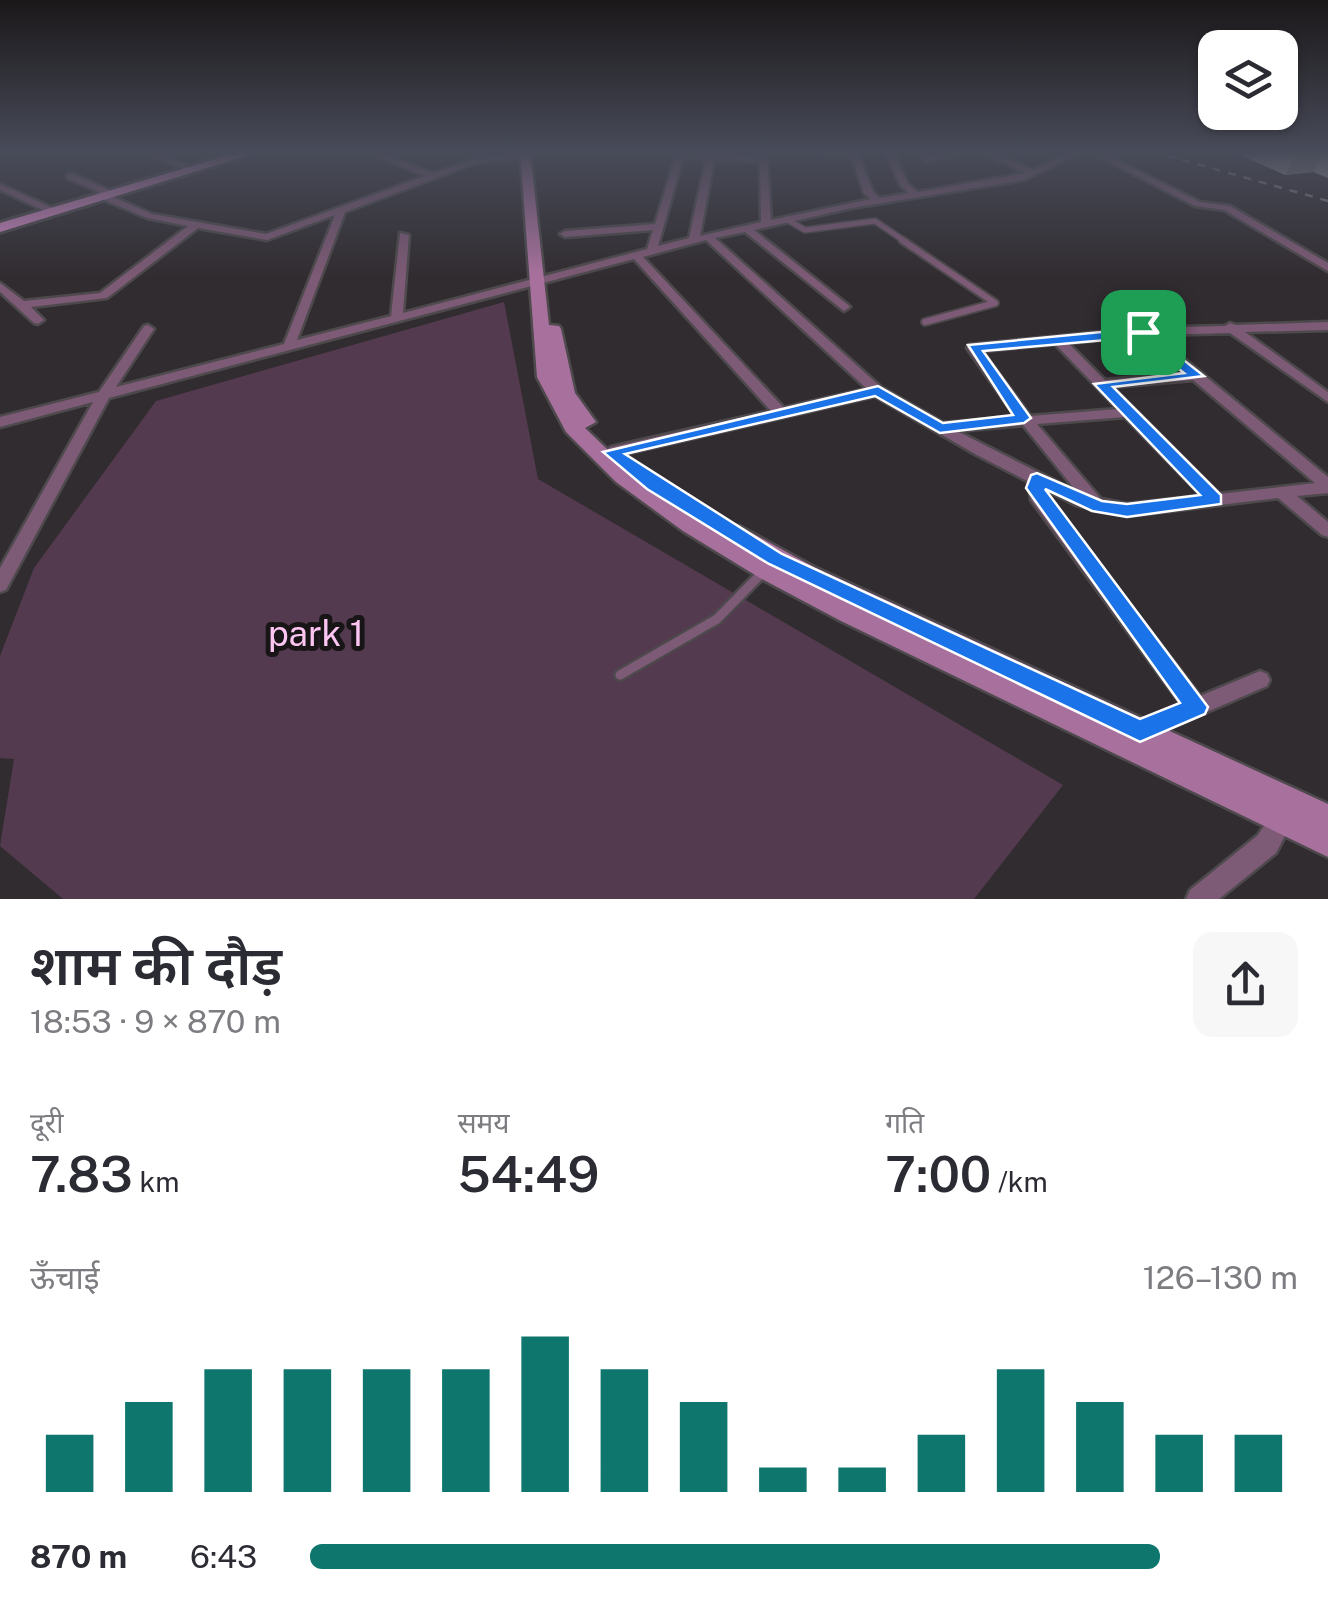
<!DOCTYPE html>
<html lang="hi">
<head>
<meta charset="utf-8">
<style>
	:root { --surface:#fff; --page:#f7f7f7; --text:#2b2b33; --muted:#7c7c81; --accent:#0f766e }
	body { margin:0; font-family:"Public Sans","Noto Sans Devanagari",sans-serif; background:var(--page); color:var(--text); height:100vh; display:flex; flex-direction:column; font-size:38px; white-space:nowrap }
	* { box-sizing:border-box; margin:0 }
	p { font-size:32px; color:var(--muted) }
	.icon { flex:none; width:55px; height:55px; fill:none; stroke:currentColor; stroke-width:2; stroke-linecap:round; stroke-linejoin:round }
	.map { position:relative; height:899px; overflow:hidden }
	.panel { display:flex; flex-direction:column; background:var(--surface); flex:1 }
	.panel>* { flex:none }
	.buttons { position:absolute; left:1198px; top:30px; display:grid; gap:20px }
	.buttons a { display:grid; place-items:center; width:100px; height:100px; border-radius:20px; background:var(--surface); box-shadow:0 2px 8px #0004; font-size:50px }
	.pin { position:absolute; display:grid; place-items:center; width:85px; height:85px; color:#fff; margin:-42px; border-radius:20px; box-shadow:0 5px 15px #0006 }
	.round { display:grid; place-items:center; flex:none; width:105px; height:105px; border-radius:20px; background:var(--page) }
	.summary { display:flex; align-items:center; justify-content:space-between; height:170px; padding:0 30px }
	h1 { font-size:55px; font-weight:600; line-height:75px }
	.figures { display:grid; grid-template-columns:repeat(3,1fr); gap:15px; height:170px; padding:10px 30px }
	.figures div { display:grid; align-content:center }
	.figures b { font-size:50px; font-weight:600 }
	.figures small { font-size:28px; font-weight:400 }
	.figures p { font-size:28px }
	.chart { height:280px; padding:20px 30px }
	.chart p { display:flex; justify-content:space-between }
	.chart svg { width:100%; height:180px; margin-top:10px; stroke:var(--accent); stroke-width:6 }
	ul { padding:0 30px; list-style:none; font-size:32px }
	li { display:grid; grid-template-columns:160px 120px 1fr; align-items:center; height:75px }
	li i { height:25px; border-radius:12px; background:var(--accent) }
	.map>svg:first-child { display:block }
</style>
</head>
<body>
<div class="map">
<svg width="1328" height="899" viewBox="0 0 1328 899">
	<rect width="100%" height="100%" fill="#312c30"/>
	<!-- green -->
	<path fill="#543a4e" d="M 504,302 L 538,479 L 1063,785 L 974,899 L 63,899 L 0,846 L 14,759 L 0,758 L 0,656 L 34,568 L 156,401 Z"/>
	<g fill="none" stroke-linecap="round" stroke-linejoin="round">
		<!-- stream -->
		<path stroke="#031b1c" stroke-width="2.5" d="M 1051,155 L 1060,151"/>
		<!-- lane-far2 casing -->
		<g stroke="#4d494c" stroke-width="8">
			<path id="lane-far2" d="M 786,219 L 805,230 L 875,221 L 906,242"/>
		</g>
		<!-- lane-far1 casing -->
		<g stroke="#4d494c" stroke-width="10">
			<path id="lane-far1" d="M 902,240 L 995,303 L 925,322"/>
		</g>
		<!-- lane casing -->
		<g stroke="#4d494c" stroke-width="14">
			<path id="lane" d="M 620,675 L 717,619 L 765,570"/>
		</g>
		<!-- street casing -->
		<g stroke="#4d494c" stroke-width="5">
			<g id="street">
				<path d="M 141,151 L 152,151 L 197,170 L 190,172 Z"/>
				<path d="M 363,151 L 375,151 L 433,173 L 478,158 L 526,155 L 530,157 L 526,159 L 479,162 L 345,212 L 297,340 L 391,316 L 400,233 L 409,235 L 403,313 L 647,249 L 653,230 L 565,237 L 560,234 L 565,231 L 655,224 L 676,155 L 680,153 L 767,158 L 771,220 L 871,199 L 864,193 L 851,157 L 801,153 L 797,151 L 857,151 L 873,192 L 880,198 L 909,193 L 900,185 L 885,151 L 893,151 L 908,184 L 918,192 L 1026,173 L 978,151 L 989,151 L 1033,170 L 1073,151 L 1084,151 L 1024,180 L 852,208 L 754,230 L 848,305 L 850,307 L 844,311 L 745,232 L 715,238 L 882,388 L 943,423 L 1016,417 L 967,348 L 969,345 L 1143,328 L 1225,326 L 1230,323 L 1236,325 L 1328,322 L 1328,330 L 1245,332 L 1328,392 L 1328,402 L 1230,333 L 1155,335 L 1328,477 L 1328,493 L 1297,496 L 1328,522 L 1328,537 L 1322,535 L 1278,498 L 1127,516 L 1076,505 L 1045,489 L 1045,495 L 1200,696 L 1260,671 L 1267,674 L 1270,680 L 1267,686 L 1140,741 L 1132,738 L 1129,731 L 1132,724 L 1181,704 L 1031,500 L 1029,482 L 975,454 L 875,396 L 611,457 L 606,456 L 603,452 L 611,447 L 771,411 L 634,259 L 109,398 L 6,590 L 0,592 L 0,568 L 93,402 L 0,427 L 0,417 L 99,392 L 144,326 L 148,325 L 154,329 L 116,387 L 284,344 L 335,215 L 267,240 L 198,228 L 107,298 L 31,307 L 44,320 L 38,324 L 34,323 L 0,292 L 0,283 L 24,301 L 100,293 L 188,226 L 147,218 L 97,197 L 95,195 L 99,192 L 67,178 L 67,174 L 73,174 L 111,191 L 113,193 L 109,195 L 152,214 L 266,234 L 425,176 ZM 683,158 L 706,159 L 689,238 L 658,246 ZM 714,160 L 760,162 L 761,222 L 700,236 ZM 706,240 L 867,389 L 784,408 L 643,257 ZM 1140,336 L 1184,373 L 1105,380 L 1068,343 ZM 1055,344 L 1118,409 L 1030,416 L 982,351 ZM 1193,380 L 1315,483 L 1219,494 L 1112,387 ZM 1125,417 L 1202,496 L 1127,504 L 1101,499 L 1037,424 ZM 1023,425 L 1077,492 L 957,431 Z"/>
				<path d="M 915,151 L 923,151 L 929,157 L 959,151 L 975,151 L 927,162 Z"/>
				<path d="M 1089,151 L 1099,151 L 1200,202 L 1230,206 L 1328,263 L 1328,271 L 1224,210 L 1195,206 Z"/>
				<path d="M 0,184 L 57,210 L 59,212 L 51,214 L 0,190 Z"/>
				<path d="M 1284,803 L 1292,807 L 1296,815 L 1276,853 L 1219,899 L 1186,899 L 1190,890 L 1258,835 L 1276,807 Z"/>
			</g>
		</g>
		<!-- secondary casing -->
		<g stroke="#4d494c" stroke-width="5">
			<path id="secondary" d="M 520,151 L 530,151 L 549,325 L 559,326 L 561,329 L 575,393 L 596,422 L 585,428 L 631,472 L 720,532 L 723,526 L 739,526 L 814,567 L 1328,804 L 1328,857 L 841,621 L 760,578 L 683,531 L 616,482 L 566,432 L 537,377 Z"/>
		</g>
		<!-- primary casing -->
		<g stroke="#4d494c" stroke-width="6">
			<path id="primary" d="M 243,151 L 262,151 L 0,232 L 0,223 Z"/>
		</g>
		<!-- lane-far2 -->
		<use href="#lane-far2" stroke="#7d5a75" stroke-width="5"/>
		<!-- lane-far1 -->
		<use href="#lane-far1" stroke="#7d5a75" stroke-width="6"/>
		<!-- lane -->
		<use href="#lane" stroke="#7d5a75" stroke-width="9"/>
		<!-- street -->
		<use href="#street" fill="#7d5a75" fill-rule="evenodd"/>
		<!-- secondary -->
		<use href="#secondary" fill="#a8719d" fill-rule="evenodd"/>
		<!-- primary -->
		<use href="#primary" fill="#ca83bc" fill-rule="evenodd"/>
		<!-- rail -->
		<path stroke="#868185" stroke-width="2.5" stroke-dasharray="8 8" stroke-linecap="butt" d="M 1151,151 L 1328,201"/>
	</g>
	<!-- wall -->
	<path fill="#aea9ad" d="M 1208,151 L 1328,151 L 1328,178 L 1313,172 L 1285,175 L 1236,153 L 1216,155 Z"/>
	<!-- shaded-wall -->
	<g fill="#8d898d">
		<path d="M 1218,151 L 1237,151 L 1236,153 L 1216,155 Z"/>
		<path d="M 1312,151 L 1325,151 L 1313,172 L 1285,175 L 1297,152 Z"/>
	</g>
	<!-- sky -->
	<linearGradient id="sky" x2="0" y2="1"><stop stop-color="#1b181a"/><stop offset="0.55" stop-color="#484b59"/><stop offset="1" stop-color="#484b59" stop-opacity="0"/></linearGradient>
	<rect width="1328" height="277" fill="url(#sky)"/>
	<!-- route -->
	<path fill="#1a73e8" stroke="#fff" stroke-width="2.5" fill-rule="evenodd" d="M 1143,328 L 1204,376 L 1113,387 L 1221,495 L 1221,504 L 1127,517 L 1092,511 L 1045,489 L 1208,707 L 1205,714 L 1140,742 L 769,564 L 647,489 L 603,452 L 878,386 L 943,423 L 1013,415 L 968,345 ZM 1140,337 L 1184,373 L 1094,384 L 1200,495 L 1127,504 L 1102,501 L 1037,473 L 1031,475 L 1026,488 L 1180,703 L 1140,719 L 782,554 L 625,454 L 875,396 L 940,433 L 1024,423 L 1031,418 L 983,351 Z"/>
	<g text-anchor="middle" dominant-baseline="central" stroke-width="10" stroke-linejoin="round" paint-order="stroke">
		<!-- near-park labels -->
		<g font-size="35" fill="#fdc5f1" stroke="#181517">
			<text x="316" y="633">park 1</text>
		</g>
	</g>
</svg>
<div class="buttons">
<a><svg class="icon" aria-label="layers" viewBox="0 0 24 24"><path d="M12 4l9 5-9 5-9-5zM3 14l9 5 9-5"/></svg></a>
</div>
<div class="pin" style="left:1143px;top:332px;background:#1e9e55"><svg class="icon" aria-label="arrive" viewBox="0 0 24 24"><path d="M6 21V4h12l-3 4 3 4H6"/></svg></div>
</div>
<section class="panel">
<div class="summary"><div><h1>शाम की दौड़</h1><p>18:53 · 9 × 870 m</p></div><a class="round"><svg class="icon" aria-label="share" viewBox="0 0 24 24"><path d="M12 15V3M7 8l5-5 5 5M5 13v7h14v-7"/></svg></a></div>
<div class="figures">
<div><p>दूरी</p><b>7.83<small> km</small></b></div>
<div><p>समय</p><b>54:49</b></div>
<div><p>गति</p><b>7:00<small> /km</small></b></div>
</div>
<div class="chart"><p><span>ऊँचाई</span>126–130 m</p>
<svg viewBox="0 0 160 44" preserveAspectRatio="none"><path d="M5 44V30M15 44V22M25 44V14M35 44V14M45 44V14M55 44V14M65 44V6M75 44V14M85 44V22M95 44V38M105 44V38M115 44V30M125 44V14M135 44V22M145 44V30M155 44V30"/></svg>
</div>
<ul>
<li><b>870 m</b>6:43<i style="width:86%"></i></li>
</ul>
</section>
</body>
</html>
